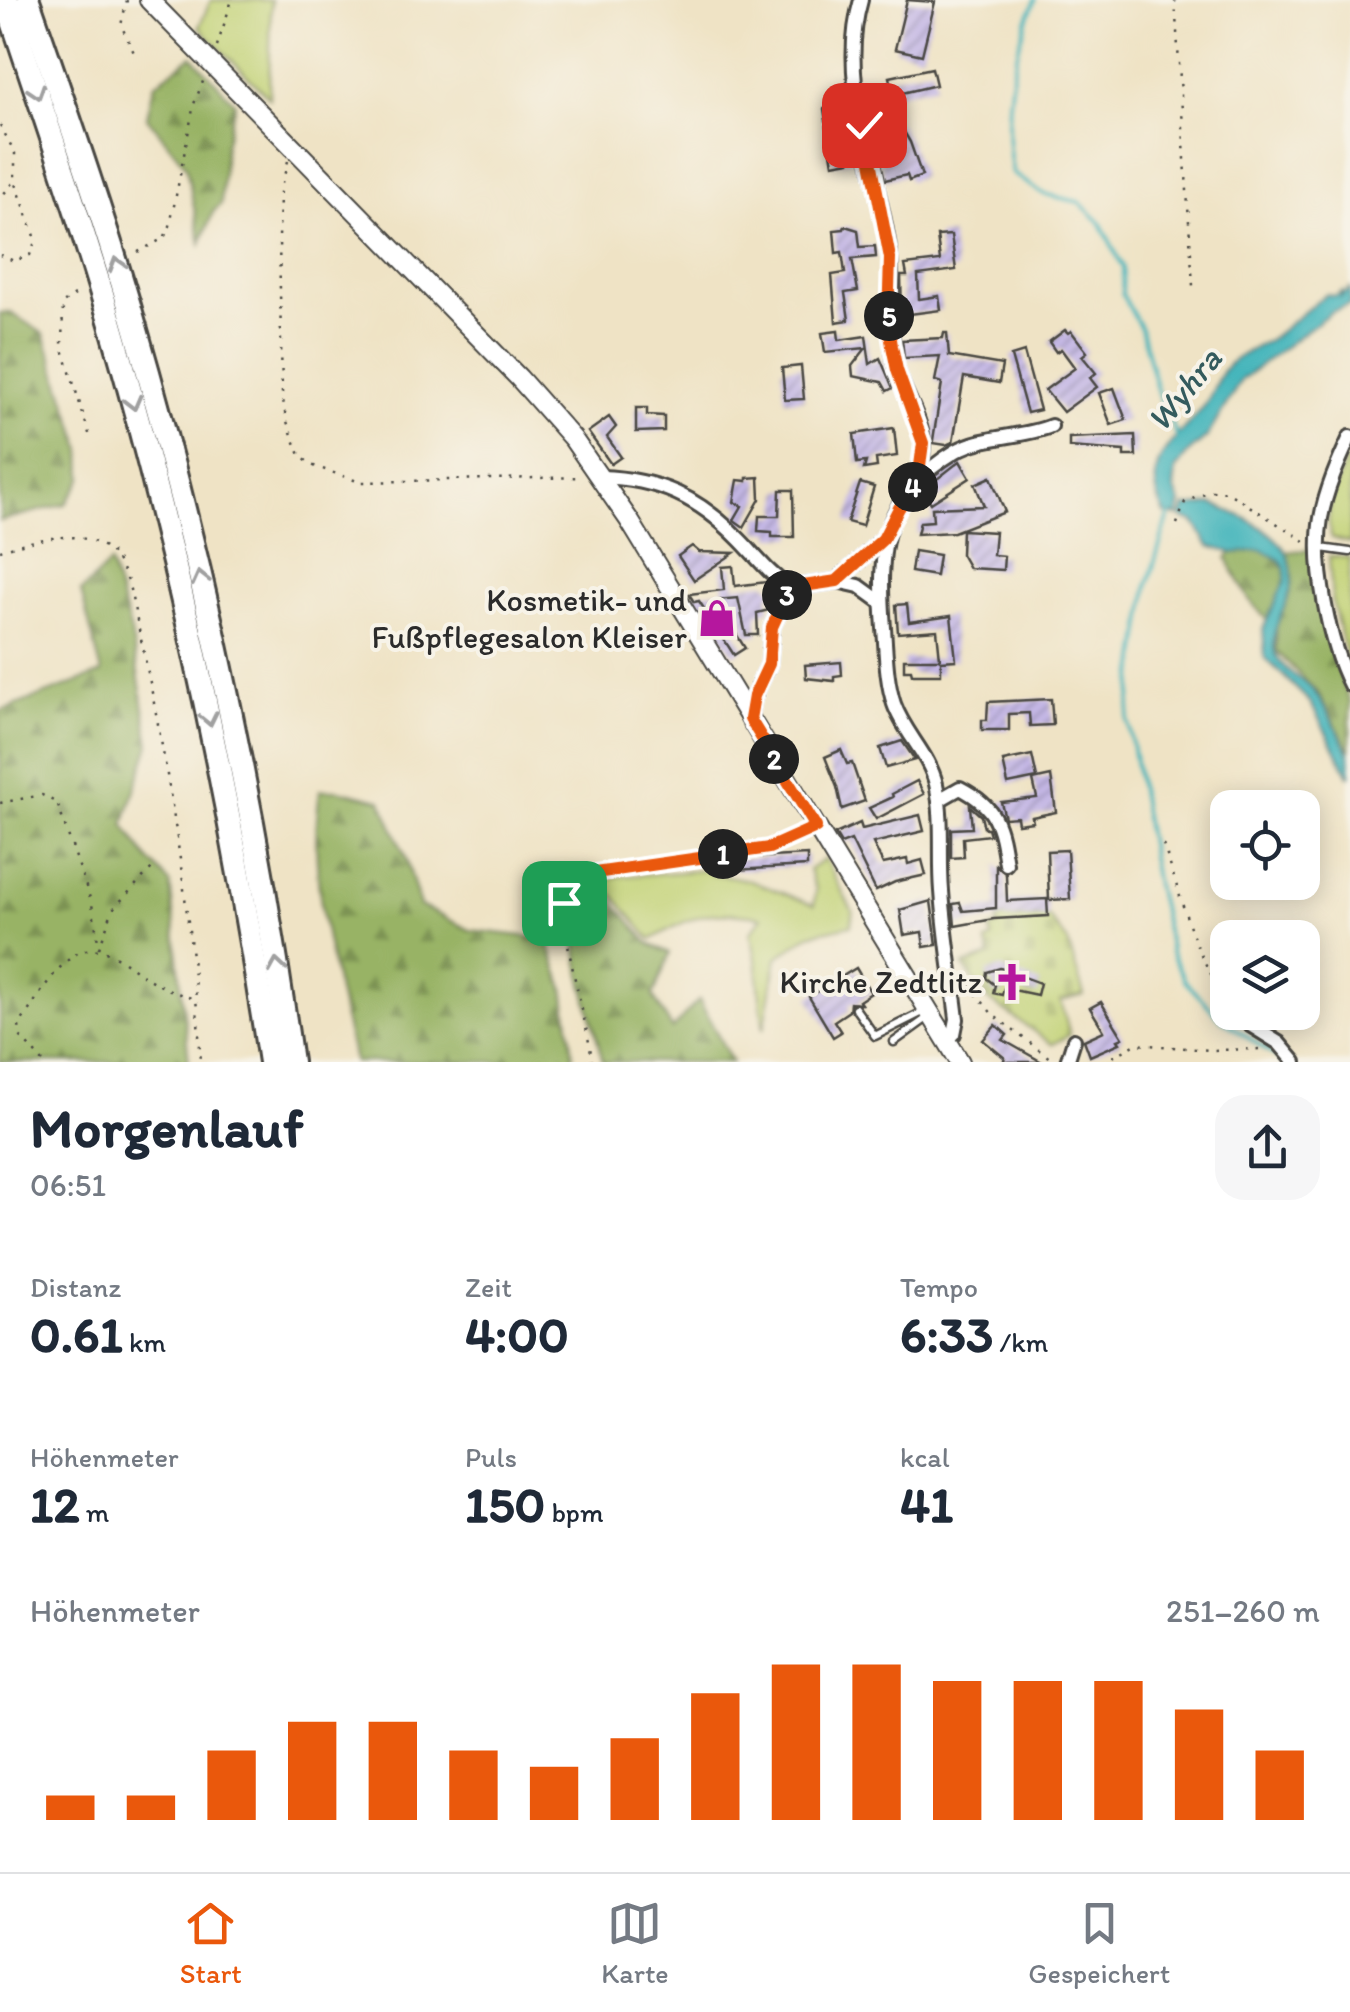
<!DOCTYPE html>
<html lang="de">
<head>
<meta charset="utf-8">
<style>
	:root { --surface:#fff; --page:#f6f6f7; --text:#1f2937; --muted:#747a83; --line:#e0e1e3; --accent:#ea580c }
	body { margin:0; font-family:Itim,sans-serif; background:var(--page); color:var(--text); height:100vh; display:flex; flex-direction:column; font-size:38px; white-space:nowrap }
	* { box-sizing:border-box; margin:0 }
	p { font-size:32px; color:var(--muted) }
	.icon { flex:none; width:55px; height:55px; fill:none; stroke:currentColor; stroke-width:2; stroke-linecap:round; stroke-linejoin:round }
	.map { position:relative; height:1062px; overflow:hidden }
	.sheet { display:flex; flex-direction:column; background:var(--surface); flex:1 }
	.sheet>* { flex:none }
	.controls { position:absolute; left:1210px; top:790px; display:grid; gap:20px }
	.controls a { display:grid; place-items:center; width:110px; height:110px; border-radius:20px; background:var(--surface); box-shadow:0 5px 25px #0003; font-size:50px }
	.pin { position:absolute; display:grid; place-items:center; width:85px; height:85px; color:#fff; margin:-42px; border-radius:20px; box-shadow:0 5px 15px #0006 }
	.km { position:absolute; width:50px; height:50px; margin:-25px; border-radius:50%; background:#222; color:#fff; font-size:28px; line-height:50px; text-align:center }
	.round { display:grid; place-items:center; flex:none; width:105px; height:105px; border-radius:30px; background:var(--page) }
	.overview { display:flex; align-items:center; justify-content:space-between; height:170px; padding:0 30px }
	h1 { font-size:55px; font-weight:700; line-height:75px }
	.figures { display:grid; grid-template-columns:repeat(3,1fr); gap:15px; height:170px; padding:10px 30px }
	.figures div { display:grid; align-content:center }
	.figures b { font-size:50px; font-weight:700 }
	.figures small { font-size:28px; font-weight:400 }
	.figures p { font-size:28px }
	.chart { height:280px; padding:20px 30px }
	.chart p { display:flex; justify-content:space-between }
	.chart svg { width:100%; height:180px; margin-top:10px; stroke:var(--accent); stroke-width:6 }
	.dock { display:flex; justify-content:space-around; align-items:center; height:140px; border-top:2px solid var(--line); background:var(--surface); font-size:28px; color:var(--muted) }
	.dock a { display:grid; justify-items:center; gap:5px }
	.dock .on { color:var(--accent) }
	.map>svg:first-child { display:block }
</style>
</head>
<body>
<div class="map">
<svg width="1350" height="1062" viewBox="0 0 1350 1062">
	<defs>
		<pattern id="forest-firs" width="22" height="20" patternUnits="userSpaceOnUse" patternTransform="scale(2.5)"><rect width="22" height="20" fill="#98b365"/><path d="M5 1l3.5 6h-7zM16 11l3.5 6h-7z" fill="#7c9253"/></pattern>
		<pattern id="cemetery-stones" width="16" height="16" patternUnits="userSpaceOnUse" patternTransform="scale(2.5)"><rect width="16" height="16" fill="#c1d173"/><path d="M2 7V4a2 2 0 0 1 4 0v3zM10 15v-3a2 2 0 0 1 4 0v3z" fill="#a6b464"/></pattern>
		<pattern id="building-hatch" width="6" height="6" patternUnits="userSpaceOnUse" patternTransform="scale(2.5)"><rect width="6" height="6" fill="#c4b7e5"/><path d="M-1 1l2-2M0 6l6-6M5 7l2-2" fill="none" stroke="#9f95ba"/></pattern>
	</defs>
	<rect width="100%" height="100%" fill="#f7f3e8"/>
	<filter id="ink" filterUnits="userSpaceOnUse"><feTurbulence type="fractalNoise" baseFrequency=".01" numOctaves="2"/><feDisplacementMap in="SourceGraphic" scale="20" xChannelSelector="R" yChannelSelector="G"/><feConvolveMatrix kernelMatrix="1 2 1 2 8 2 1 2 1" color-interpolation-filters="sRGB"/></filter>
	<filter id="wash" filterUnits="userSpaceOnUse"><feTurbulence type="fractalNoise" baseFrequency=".0048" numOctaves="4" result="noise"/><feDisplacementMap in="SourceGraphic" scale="40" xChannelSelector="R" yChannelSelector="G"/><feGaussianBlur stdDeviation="2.25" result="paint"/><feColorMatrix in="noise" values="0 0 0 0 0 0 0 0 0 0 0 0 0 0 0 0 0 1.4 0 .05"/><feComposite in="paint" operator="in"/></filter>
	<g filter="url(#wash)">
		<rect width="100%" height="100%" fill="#efe3c5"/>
		<!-- green -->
		<g fill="#c1d173" stroke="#767e4f" stroke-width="2.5">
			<path d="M 211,0 L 271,0 L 269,98 L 199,27 Z"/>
			<path d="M 1350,450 L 1350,543 L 1332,538 C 1321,511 1340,475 1350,450 Z"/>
			<path d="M 1329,556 L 1350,558 L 1350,670 L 1332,601 Z"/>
			<path d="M 825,859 L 853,912 L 851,925 L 810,934 L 777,958 L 764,1029 C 758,996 760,965 750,933 L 762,917 C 712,908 694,914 651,940 L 599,878 L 708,870 L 712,875 C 746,874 781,894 814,905 L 816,890 L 809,870 Z"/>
		</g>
		<!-- forest -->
		<g fill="url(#forest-firs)" stroke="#626f48" stroke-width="2.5">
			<path d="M 192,56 L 235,103 L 225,145 L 221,204 L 213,212 L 201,244 L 186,166 L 147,117 L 154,85 Z"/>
			<path d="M 0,313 L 11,313 L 44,334 L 82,449 L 83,478 L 66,504 L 0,521 Z"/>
			<path d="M 1261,540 L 1276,553 L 1313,549 L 1328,644 L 1350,702 L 1350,751 L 1318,693 L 1276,651 L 1276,631 L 1248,598 L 1227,558 L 1236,546 Z"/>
			<path d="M 110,563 L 131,632 L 150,744 L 124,824 L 143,853 L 170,883 L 189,1062 L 0,1062 L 0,711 L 102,673 L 81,592 Z"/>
			<path d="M 320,790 L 338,790 L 381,800 L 406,858 L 420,906 L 470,930 L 547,939 L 564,988 L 574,1062 L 354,1062 C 335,974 306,881 320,790 Z"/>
			<path d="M 595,880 L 649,944 L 670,953 L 653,996 L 672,1029 L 699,1000 L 732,1062 L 603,1062 C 590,1006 566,947 580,890 Z"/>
		</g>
		<!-- cemetery -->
		<path fill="url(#cemetery-stones)" stroke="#767e4f" stroke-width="2.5" d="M 1048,916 L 1068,942 L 1084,995 L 1061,1001 L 1070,1035 L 1052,1044 L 989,1000 L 963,966 L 990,956 L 986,941 L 992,939 L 990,929 L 998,926 L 997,919 Z"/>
		<!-- water -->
		<g fill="#45b5bb" stroke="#387073" stroke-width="2.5">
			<path d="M 1350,289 L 1350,305 L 1331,312 L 1241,380 L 1207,437 L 1188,453 L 1176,469 L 1174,489 L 1181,503 L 1178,516 L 1165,514 C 1139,463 1171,445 1201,410 C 1213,398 1215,377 1228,365 C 1242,352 1259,347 1273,337 C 1291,323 1309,307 1327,294 L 1335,296 L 1342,292 L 1341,297 Z"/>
			<path d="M 1212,504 C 1255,520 1307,543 1288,598 C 1281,618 1267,636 1277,657 C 1285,672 1300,677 1311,688 C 1320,697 1345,742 1349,754 C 1350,761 1350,770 1350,777 L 1310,702 L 1265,658 L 1263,629 L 1285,580 L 1285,567 L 1280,560 L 1262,550 L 1233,553 L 1209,546 L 1195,523 L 1181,517 L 1185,507 Z"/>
		</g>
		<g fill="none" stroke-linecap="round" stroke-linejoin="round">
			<!-- stream -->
			<g stroke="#45b5bb" stroke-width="4">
				<path d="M 1035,0 C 1012,54 1001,117 1013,174 L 1044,194 L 1079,202 L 1100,222 L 1123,267 L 1122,294 L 1141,329 L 1158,394 L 1177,436"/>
				<path d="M 1170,512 L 1148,584 L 1128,720 L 1155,880 L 1171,953 L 1185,981 L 1220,1018 L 1284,1062"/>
			</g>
		</g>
		<g id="blocks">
			<!-- building -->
			<g fill="url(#building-hatch)">
				<path d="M 907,0 L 935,2 L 922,55 L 895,49 Z"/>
				<path d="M 932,68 L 936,85 L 894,95 L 890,77 Z"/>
				<path d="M 848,105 L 858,153 L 849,155 L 850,161 L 833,164 L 824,109 Z"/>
				<path d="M 899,123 L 910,142 L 922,176 L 909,181 L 907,175 L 885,180 L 877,146 L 895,138 L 889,128 Z"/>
				<path d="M 845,226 L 858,230 L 860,247 L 875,246 L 876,257 L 852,259 L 858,291 L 845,293 L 849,320 L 836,322 L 832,275 L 845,273 L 842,252 L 836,253 L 834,230 L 844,229 Z"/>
				<path d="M 951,235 L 956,270 L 918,275 L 919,299 L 939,296 L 941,310 L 902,315 L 901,276 L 907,276 L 905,265 L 940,261 L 937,236 Z"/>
				<path d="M 1065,330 L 1068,333 L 1071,331 L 1087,352 L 1082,356 L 1096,373 L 1090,378 L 1097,387 L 1063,412 L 1045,390 L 1075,368 L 1061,349 L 1056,352 L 1049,342 Z"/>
				<path d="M 838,331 L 839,340 L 866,336 L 870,364 L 880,358 L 893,388 L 887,391 L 882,382 L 853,376 L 852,366 L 866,348 L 825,352 L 822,333 Z"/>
				<path d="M 944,333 L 947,333 L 949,356 L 1002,365 L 999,383 L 964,377 L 953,442 L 946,445 L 933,443 L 933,440 L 942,383 L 935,381 L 940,356 L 904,358 L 902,340 L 943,338 Z"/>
				<path d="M 1024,352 L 1040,410 L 1027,413 L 1011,356 Z"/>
				<path d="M 801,366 L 804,399 L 785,400 L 782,368 Z"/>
				<path d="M 1114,388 L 1126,420 L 1111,425 L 1099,393 Z"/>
				<path d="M 636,408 L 647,408 L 647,415 L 664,416 L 664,431 L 636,432 Z"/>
				<path d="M 609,417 L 616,427 L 607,437 L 621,457 L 611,464 L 588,432 Z"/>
				<path d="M 894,428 L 897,456 L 876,459 L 877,467 L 864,469 L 866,462 L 857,463 L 854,434 Z"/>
				<path d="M 1135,435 L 1136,456 L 1124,456 L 1124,451 L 1069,447 L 1069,438 Z"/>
				<path d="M 960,461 L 970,478 L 931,503 L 924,492 L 930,488 L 928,486 Z"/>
				<path d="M 759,477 L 760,499 L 744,527 L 734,520 L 742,506 L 734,502 L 738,480 L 747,481 L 747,478 Z"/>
				<path d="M 991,477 L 1005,512 L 954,532 L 917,534 L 920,522 L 933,521 L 932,508 L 984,506 L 975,484 Z"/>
				<path d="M 860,483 L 874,487 L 862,526 L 847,522 Z"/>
				<path d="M 780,490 L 793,490 L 794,537 L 772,537 L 772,532 L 758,531 L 759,516 L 779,516 Z"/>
				<path d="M 962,530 L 995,532 L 993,555 L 1004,556 L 1003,570 L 969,568 L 961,554 Z"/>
				<path d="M 692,546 L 699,552 L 734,553 L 694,580 L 678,556 Z"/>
				<path d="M 914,551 L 939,555 L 936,576 L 911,572 Z"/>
				<path d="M 733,566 L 735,586 L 766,582 L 775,593 L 769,594 L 769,610 L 757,613 L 758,635 L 746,635 L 738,598 L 715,600 L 745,648 L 734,655 L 699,601 L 694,602 L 689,594 L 724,590 L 722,567 Z"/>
				<path d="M 907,604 L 909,622 L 951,616 L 956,660 L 941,661 L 941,674 L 912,674 L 911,670 L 904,670 L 904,659 L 940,659 L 937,630 L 898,633 L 896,605 Z"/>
				<path d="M 841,662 L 842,675 L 834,676 L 834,681 L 806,678 L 805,665 Z"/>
				<path d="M 1051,699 L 1053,725 L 1030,726 L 1029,713 L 1009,714 L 1009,730 L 982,730 L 982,720 L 987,720 L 988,702 Z"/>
				<path d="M 902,741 L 915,760 L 886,768 L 880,748 Z"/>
				<path d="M 841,750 L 847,764 L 852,763 L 865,801 L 842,809 L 837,787 L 825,757 Z"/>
				<path d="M 1032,755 L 1037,778 L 1008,784 L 1003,761 Z"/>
				<path d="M 1051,776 L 1056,812 L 1032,817 L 1033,822 L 1018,824 L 1017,817 L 1005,818 L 1001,802 L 1037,798 L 1033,780 Z"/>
				<path d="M 917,781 L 924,794 L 876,819 L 869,808 L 893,797 L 892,794 Z"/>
				<path d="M 970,806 L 981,816 L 984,828 L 988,828 L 990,835 L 963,838 L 964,857 L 951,858 L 951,829 L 972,828 Z"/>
				<path d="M 920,815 L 924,831 L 873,843 L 883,864 L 907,859 L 908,864 L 922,860 L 926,875 L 895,882 L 876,891 L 851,840 L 841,844 L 835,834 L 860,823 L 862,829 Z"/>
				<path d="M 1067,850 L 1070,899 L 1049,900 L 1047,851 Z"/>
				<path d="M 807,855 L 807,866 L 716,871 L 715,860 Z"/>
				<path d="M 996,865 L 1006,874 L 1007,901 L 1047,899 L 1048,916 L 994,919 L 955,926 L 953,904 L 960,903 L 963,911 L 996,908 Z"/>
				<path d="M 931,901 L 937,945 L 924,947 L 922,932 L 904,935 L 900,910 Z"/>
				<path d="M 856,968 L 871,993 L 859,1001 L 861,1004 L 850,1003 L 849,1011 L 834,1021 L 841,1032 L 833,1037 L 809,997 Z"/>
				<path d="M 1000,968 L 1040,983 L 1037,995 L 1004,988 L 1002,995 L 993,993 L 995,985 L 986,978 L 987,972 Z"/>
				<path d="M 1101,1002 L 1123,1038 L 1118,1040 L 1120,1043 L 1090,1056 L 1084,1040 L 1104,1031 L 1090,1008 Z"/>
				<path d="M 996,1025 L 1007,1035 L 1003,1040 L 1042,1062 L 1003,1062 L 1005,1058 L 983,1040 Z"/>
			</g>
		</g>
	</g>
	<g filter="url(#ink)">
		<use href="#blocks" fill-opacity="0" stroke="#484742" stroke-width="2.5"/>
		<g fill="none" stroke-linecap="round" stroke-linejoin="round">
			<!-- lane casing -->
			<g stroke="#484742" stroke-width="11">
				<g id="lane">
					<path d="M 1321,548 L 1350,552"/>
					<path d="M 855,1008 L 875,1036 L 927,1010"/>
					<path d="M 894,1042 L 930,1016"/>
				</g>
			</g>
			<!-- street casing -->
			<g stroke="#484742" stroke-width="18">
				<g id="street">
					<path d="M 861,0 C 836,86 880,170 890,256 C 894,293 887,325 895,363 C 901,390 921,415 923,443 C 924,455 919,469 918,481"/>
					<path d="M 1350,437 C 1338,463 1326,490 1321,518 C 1313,564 1329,644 1350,685"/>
					<path d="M 600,477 C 659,479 698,497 739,539 C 757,557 769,574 790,588 L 837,581 L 883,539"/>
					<path d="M 837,581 L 859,586 L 881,602"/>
					<path d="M 750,719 L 754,696 L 769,664 L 772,627 L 790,588"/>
					<path d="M 939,800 L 960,788 C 997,807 1000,825 1006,864"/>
					<path d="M 1250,1025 L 1279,1043 L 1295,1062"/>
					<path d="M 946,1039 L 954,1034 L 957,1019 C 952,976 945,934 942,891 C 939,856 944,818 936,784 C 929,754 904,733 894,704 C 886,680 886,653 884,628 C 878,549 881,496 956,451 C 984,435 1022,438 1051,426"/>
					<path d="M 1067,1062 L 1074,1040"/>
				</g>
			</g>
			<!-- secondary casing -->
			<g stroke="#484742" stroke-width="22">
				<path id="secondary" d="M 149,0 L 519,378 L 573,439 L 629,520 L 960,1062"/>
			</g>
			<!-- highway casing -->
			<g stroke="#484742" stroke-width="28">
				<g id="highway">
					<path d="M 6,0 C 42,110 81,219 113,331 C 182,570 233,815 270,1062"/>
					<path d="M 28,0 C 65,107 103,214 134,323 C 204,565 256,813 291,1062"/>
				</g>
			</g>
			<!-- path -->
			<g stroke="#484742" stroke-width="2.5" stroke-dasharray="2.5 8" stroke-linecap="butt">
				<path d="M 127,0 L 121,25 L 136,57"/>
				<path d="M 1175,0 L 1193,286"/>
				<path d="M 217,46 L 232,0"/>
				<path d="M 0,125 L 15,153 L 15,181 L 0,198"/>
				<path d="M 288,161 L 280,191 L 279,240 L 282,393 L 286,419 L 300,455 L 311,465 L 360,482 L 582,477"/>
				<path d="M 138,252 L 164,238 L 170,226 L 194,104 L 204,79"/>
				<path d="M 0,255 L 14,261 L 30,255 L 36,239 L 15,181"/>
				<path d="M 75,295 L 63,303 L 62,346 L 91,440"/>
				<path d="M 1177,524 L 1185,502 L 1212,491 L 1227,492 L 1308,543"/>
				<path d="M 0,550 C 33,541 81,525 111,552 C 118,559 123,572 128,581 C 165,740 190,899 201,1062"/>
				<path d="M 0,803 L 42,795 L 57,803 L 92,904 L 99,948"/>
				<path d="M 1163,845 C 1182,895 1192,956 1228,998"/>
				<path d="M 99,948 L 113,909 L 152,868"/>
				<path d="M 963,977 L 993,1015 L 1055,1062"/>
				<path d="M 43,1062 L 20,1036 L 19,1025 C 35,1003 50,973 72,957 C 98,936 125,964 147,978 C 163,988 179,994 197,1000"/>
				<path d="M 592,1062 C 589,1025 555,920 566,892 C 569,885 575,880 581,875 L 769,848 L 801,834"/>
				<path d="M 1104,1062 L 1136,1044 L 1210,1050 L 1266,1049"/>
			</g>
			<!-- lane -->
			<use href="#lane" stroke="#fff" stroke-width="6"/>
			<!-- street -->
			<use href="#street" stroke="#fff" stroke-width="12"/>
			<!-- secondary -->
			<use href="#secondary" stroke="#fff" stroke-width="18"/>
			<!-- highway -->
			<use href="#highway" stroke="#fff" stroke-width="22"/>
		</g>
		<!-- one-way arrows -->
		<defs><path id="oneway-chevron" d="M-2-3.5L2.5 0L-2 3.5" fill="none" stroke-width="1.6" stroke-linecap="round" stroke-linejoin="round" transform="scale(2.5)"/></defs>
		<g stroke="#a0a0a0">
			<use href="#oneway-chevron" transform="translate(37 92) rotate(72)"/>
			<use href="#oneway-chevron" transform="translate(117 264) rotate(-107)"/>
			<use href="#oneway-chevron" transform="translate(133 403) rotate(75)"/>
			<use href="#oneway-chevron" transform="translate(200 578) rotate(-104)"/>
			<use href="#oneway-chevron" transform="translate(209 719) rotate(78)"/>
			<use href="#oneway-chevron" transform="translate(277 966) rotate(-99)"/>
		</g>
	</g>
	<g fill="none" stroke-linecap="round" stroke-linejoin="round" filter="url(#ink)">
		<!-- route casing -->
		<g stroke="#fff" stroke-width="20">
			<path id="route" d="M 564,903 L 567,888 L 581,875 L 769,848 L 816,827 L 750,719 L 754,696 L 769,664 L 772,627 L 790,588 L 837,581 L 883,539 L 899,508 L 918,481 L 923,443 L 897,370 L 892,346 L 888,320 L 890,258 L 864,125"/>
		</g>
		<!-- route -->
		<use href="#route" stroke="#ea580c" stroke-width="12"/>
	</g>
	<!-- icons -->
	<defs>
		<g id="shop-bare" transform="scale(3)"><path d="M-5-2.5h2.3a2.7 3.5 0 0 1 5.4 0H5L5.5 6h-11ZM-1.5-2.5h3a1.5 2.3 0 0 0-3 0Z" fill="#b5179e" stroke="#f7f3e8" stroke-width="2.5" paint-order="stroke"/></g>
		<g id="church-bare" transform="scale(3)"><path d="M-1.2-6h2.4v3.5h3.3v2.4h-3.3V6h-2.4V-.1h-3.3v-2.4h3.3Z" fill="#b5179e" stroke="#f7f3e8" stroke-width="2.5" paint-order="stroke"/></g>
	</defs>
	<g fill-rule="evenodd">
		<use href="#shop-bare" x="717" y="618"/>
		<use href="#church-bare" x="1012" y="982"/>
	</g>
	<g text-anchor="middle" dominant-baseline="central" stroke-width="8" stroke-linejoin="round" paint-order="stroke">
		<!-- poi labels -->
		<g font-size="32" fill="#2b2b2b" stroke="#f7f3e8" text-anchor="end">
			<text x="687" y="600">Kosmetik- und<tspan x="687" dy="37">Fußpflegesalon Kleiser</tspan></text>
			<text x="982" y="982">Kirche Zedtlitz</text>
		</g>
		<!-- water labels -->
		<g font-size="35" font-style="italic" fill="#345b5d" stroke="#f7f3e8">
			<text transform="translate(1184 389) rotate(-51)">Wyhra</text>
		</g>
	</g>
</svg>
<div class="controls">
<a><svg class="icon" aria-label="locate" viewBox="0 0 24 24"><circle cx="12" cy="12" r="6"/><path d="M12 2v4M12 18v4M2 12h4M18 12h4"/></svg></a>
<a><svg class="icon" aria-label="layers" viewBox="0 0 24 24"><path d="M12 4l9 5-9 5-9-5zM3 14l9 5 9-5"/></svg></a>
</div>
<div class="pin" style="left:564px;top:903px;background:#1e9e55"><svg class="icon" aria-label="arrive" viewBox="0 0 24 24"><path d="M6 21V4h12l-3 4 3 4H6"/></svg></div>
<div class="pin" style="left:864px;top:125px;background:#d93025"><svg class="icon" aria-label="check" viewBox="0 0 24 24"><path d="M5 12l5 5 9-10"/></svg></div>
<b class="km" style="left:723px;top:854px">1</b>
<b class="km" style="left:774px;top:759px">2</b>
<b class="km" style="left:787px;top:595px">3</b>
<b class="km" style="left:913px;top:487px">4</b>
<b class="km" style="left:889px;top:316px">5</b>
</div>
<section class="sheet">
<div class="overview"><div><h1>Morgenlauf</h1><p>06:51</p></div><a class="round"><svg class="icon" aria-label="share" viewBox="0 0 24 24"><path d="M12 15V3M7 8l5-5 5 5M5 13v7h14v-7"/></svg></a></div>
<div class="figures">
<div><p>Distanz</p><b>0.61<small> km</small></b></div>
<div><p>Zeit</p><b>4:00</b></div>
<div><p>Tempo</p><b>6:33<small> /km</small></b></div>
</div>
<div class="figures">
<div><p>Höhenmeter</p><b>12<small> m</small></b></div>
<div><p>Puls</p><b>150<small> bpm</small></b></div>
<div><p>kcal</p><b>41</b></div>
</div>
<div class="chart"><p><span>Höhenmeter</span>251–260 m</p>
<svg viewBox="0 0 160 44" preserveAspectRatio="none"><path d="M5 44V38M15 44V38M25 44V27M35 44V20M45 44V20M55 44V27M65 44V31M75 44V24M85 44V13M95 44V6M105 44V6M115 44V10M125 44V10M135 44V10M145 44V17M155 44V27"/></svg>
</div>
</section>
<nav class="dock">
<a class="on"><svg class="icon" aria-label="home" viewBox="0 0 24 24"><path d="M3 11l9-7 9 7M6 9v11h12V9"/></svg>Start</a>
<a><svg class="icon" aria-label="map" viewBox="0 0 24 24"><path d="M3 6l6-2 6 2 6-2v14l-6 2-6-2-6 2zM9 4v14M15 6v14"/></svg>Karte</a>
<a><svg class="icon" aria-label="saved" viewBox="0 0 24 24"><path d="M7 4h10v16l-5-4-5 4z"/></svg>Gespeichert</a>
</nav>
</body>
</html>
